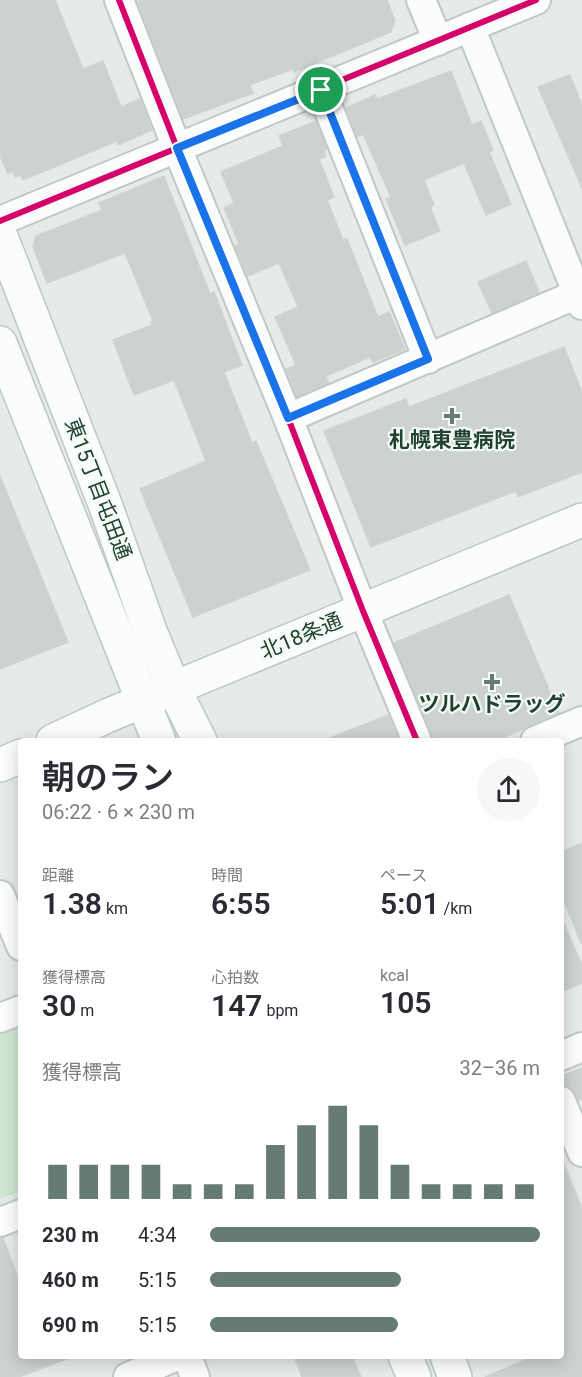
<!DOCTYPE html>
<html lang="ja">
<head>
<meta charset="utf-8">
<style>
	:root { --surface:#fff; --page:#f7f7f7; --text:#2b2b33; --muted:#7c7c81; --accent:#667c72 }
	body { margin:0; font-family:Roboto,"Noto Sans JP",sans-serif; background:var(--page); color:var(--text); height:100vh; display:flex; flex-direction:column; font-size:22px; white-space:nowrap }
	* { box-sizing:border-box; margin:0 }
	p { font-size:20px; color:var(--muted) }
	.icon { flex:none; width:33px; height:33px; fill:none; stroke:currentColor; stroke-width:2; stroke-linecap:round; stroke-linejoin:round }
	.map { position:relative; flex:1; overflow:hidden }
	.sheet { position:absolute; left:18px; top:738px; width:546px; height:621px; display:flex; flex-direction:column; background:var(--surface); border-radius:6px; box-shadow:0 3px 15px #0003 }
	.sheet>* { flex:none }
	.pin { position:absolute; display:grid; place-items:center; width:51px; height:51px; color:#fff; margin:-26px; border:3px solid #fff; border-radius:50%; box-shadow:0 2px 6px #0007 }
	.round { display:grid; place-items:center; flex:none; width:63px; height:63px; border-radius:32px; background:var(--page) }
	.overview { display:flex; align-items:center; justify-content:space-between; height:102px; padding:0 24px }
	h1 { font-size:33px; font-weight:600; line-height:45px }
	.stats { display:grid; grid-template-columns:repeat(3,1fr); gap:9px; height:102px; padding:6px 24px }
	.stats div { display:grid; align-content:center }
	.stats b { font-size:30px; font-weight:600 }
	.stats small { font-size:16px; font-weight:400 }
	.stats p { font-size:16px }
	.chart { height:168px; padding:12px 24px }
	.chart p { display:flex; justify-content:space-between }
	.chart svg { width:100%; height:108px; margin-top:6px; stroke:var(--accent); stroke-width:6 }
	ul { padding:0 24px; list-style:none; font-size:20px }
	li { display:grid; grid-template-columns:96px 72px 1fr; align-items:center; height:45px }
	li i { height:15px; border-radius:8px; background:var(--accent) }
	.map>svg:first-child { display:block }
</style>
</head>
<body>
<div class="map">
<svg width="582" height="1377" viewBox="0 0 582 1377">
	<rect width="100%" height="100%" fill="#e6ebe8"/>
	<!-- green -->
	<path fill="#cee6d0" d="M 21,1016 L 21,1191 L 0,1199 L 0,1025 Z"/>
	<!-- building -->
	<g fill="#ccd2cf" stroke="#ced4d0" stroke-width="1.5">
		<path d="M 0,0 L 55,0 L 83,69 L 103,61 L 121,107 L 140,99 L 152,130 L 118,145 L 117,141 L 23,180 L 20,175 L 15,177 L 13,171 L 8,174 L 0,156 Z"/>
		<path d="M 137,0 L 387,0 L 395,21 L 391,32 L 294,72 L 293,69 L 250,85 L 253,93 L 183,119 Z"/>
		<path d="M 451,71 L 472,125 L 481,121 L 493,150 L 489,152 L 511,204 L 486,215 L 464,163 L 424,180 L 434,205 L 430,207 L 440,231 L 405,245 L 386,199 L 391,197 L 363,134 L 357,137 L 346,108 L 375,95 L 377,99 Z"/>
		<path d="M 570,75 L 582,105 L 582,188 L 538,87 Z"/>
		<path d="M 316,121 L 327,149 L 324,151 L 326,156 L 319,159 L 334,197 L 327,200 L 343,240 L 347,239 L 378,317 L 389,312 L 405,349 L 373,362 L 370,357 L 326,376 L 329,383 L 297,396 L 286,369 L 296,365 L 275,317 L 298,307 L 279,263 L 248,276 L 235,246 L 239,244 L 224,208 L 234,203 L 221,172 L 283,146 L 279,136 Z"/>
		<path d="M 164,176 L 210,294 L 214,292 L 242,365 L 224,372 L 252,443 L 256,441 L 310,570 L 193,617 L 140,489 L 206,461 L 174,380 L 134,395 L 122,364 L 113,340 L 152,325 L 151,322 L 153,321 L 125,253 L 47,283 L 33,247 L 36,236 L 102,210 L 99,203 Z"/>
		<path d="M 526,261 L 539,292 L 492,313 L 478,282 Z"/>
		<path d="M 564,347 L 582,392 L 582,472 L 518,497 L 516,491 L 371,547 L 324,431 L 406,399 L 409,407 Z"/>
		<path d="M 0,476 L 68,642 L 0,669 Z"/>
		<path d="M 509,595 L 559,713 L 496,741 L 433,741 L 394,643 Z"/>
		<path d="M 388,715 L 399,741 L 325,741 L 325,740 Z"/>
		<path d="M 582,843 L 582,943 L 581,943 L 561,893 L 561,852 Z"/>
		<path d="M 561,916 L 582,966 L 582,983 L 561,992 Z"/>
		<path d="M 582,1068 L 582,1099 L 579,1100 L 571,1088 L 561,1085 L 561,1076 Z"/>
		<path d="M 561,1158 L 582,1208 L 582,1377 L 485,1377 L 535,1356 L 561,1356 Z"/>
		<path d="M 0,1238 L 3,1238 L 21,1286 L 21,1356 L 69,1356 L 69,1358 L 19,1377 L 0,1377 Z"/>
		<path d="M 294,1356 L 352,1356 L 361,1377 L 302,1377 Z"/>
	</g>
	<g fill="none" stroke-linecap="round" stroke-linejoin="round">
		<!-- street casing -->
		<g stroke="#c3c8c5" stroke-width="32">
			<g id="street">
				<path d="M 119,0 L 177,148 L 288,418 L 363,611 L 417,741"/>
				<path d="M 421,0 L 438,41"/>
				<path d="M 470,27 L 582,305"/>
				<path d="M 321,90 L 428,359"/>
				<path d="M 0,221 L 536,0"/>
				<path d="M 288,418 L 582,292"/>
				<path d="M 535,741 L 582,721"/>
				<path d="M 0,895 L 21,946"/>
				<path d="M 0,1018 L 21,1010"/>
				<path d="M 561,1056 L 582,1047"/>
				<path d="M 561,1101 L 582,1152"/>
				<path d="M 0,1222 L 21,1214"/>
				<path d="M 187,1356 L 195,1377"/>
				<path d="M 128,1377 L 177,1356"/>
			</g>
		</g>
		<!-- secondary casing -->
		<g stroke="#bfc7c3" stroke-width="36">
			<g id="secondary">
				<path d="M 0,234 L 105,504 L 150,631 L 174,689 L 200,741"/>
				<path d="M 0,343 L 159,741"/>
				<path d="M 53,741 L 109,715 L 582,520"/>
				<path d="M 0,765 L 21,756"/>
				<path d="M 405,1356 L 414,1377"/>
				<path d="M 447,1356 L 455,1377"/>
			</g>
		</g>
		<!-- street -->
		<use href="#street" stroke="#fbfcfc" stroke-width="28"/>
		<!-- secondary -->
		<use href="#secondary" stroke="#fbfcfc" stroke-width="33"/>
		<!-- cycleway casing -->
		<g stroke="#f4faf6" stroke-width="10">
			<g id="cycleway">
				<path d="M 119,0 L 177,148 L 288,418 L 363,611 L 417,741"/>
				<path d="M 0,221 L 536,0"/>
			</g>
		</g>
		<!-- cycleway -->
		<use href="#cycleway" stroke="#d6006c" stroke-width="6"/>
	</g>
	<g fill="none" stroke-linecap="round" stroke-linejoin="round">
		<!-- route casing -->
		<g stroke="#fff" stroke-width="12">
			<path id="route" d="M 321,90 L 428,359 L 288,418 L 177,148 Z"/>
		</g>
		<!-- route -->
		<use href="#route" stroke="#1a73e8" stroke-width="8"/>
	</g>
	<!-- markers -->
	<g fill="#667c72" stroke="#f4faf6" stroke-width="2">
		<path d="M449 407h6v6h6v6h-6v6h-6v-6h-6v-6h6z"/>
		<path d="M489 673h6v6h6v6h-6v6h-6v-6h-6v-6h6z"/>
	</g>
	<g text-anchor="middle" dominant-baseline="central" stroke-width="4.5" stroke-linejoin="round" paint-order="stroke">
		<!-- poi labels -->
		<g font-size="21" font-weight="bold" fill="#214132" stroke="#f4faf6">
			<text x="452" y="440">札幌東豊病院</text>
			<text x="492" y="704">ツルハドラッグ</text>
		</g>
		<!-- street labels -->
		<g font-size="21" fill="#214132" stroke="#f4faf6">
			<text transform="translate(98 489) rotate(69)">東15丁目屯田通</text>
			<text transform="translate(301 636) rotate(-23)">北18条通</text>
		</g>
	</g>
</svg>
<div class="pin" style="left:321px;top:90px;background:#1e9e55"><svg class="icon" aria-label="arrive" viewBox="0 0 24 24"><path d="M6 21V4h12l-3 4 3 4H6"/></svg></div>
<section class="sheet">
<div class="overview"><div><h1>朝のラン</h1><p>06:22 · 6 × 230 m</p></div><a class="round"><svg class="icon" aria-label="share" viewBox="0 0 24 24"><path d="M12 15V3M7 8l5-5 5 5M5 13v7h14v-7"/></svg></a></div>
<div class="stats">
<div><p>距離</p><b>1.38<small> km</small></b></div>
<div><p>時間</p><b>6:55</b></div>
<div><p>ペース</p><b>5:01<small> /km</small></b></div>
</div>
<div class="stats">
<div><p>獲得標高</p><b>30<small> m</small></b></div>
<div><p>心拍数</p><b>147<small> bpm</small></b></div>
<div><p>kcal</p><b>105</b></div>
</div>
<div class="chart"><p><span>獲得標高</span>32–36 m</p>
<svg viewBox="0 0 160 44" preserveAspectRatio="none"><path d="M5 44V30M15 44V30M25 44V30M35 44V30M45 44V38M55 44V38M65 44V38M75 44V22M85 44V14M95 44V6M105 44V14M115 44V30M125 44V38M135 44V38M145 44V38M155 44V38"/></svg>
</div>
<ul>
<li><b>230 m</b>4:34<i style="width:100%"></i></li>
<li><b>460 m</b>5:15<i style="width:58%"></i></li>
<li><b>690 m</b>5:15<i style="width:57%"></i></li>
</ul>
</section>
</div>
</body>
</html>
